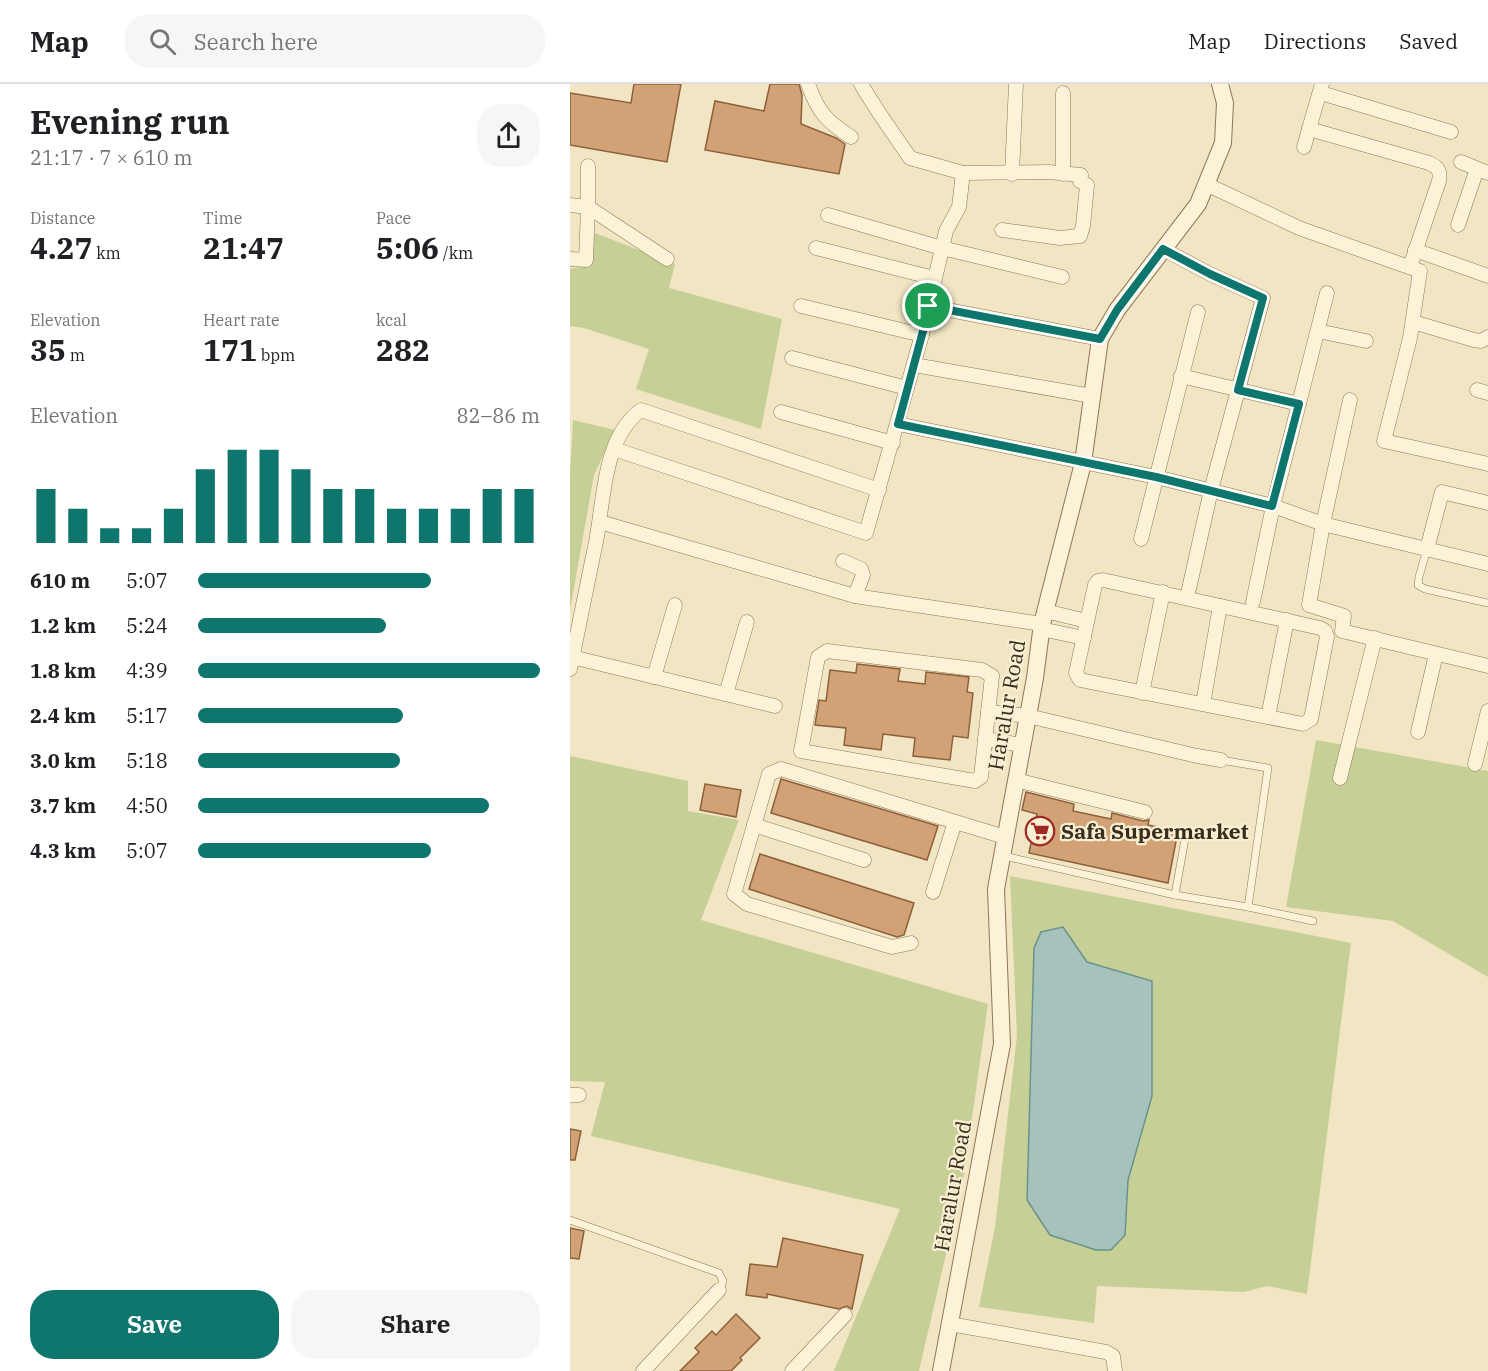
<!DOCTYPE html>
<html lang="en">
<head>
<meta charset="utf-8">
<style>
	:root { --surface:#fff; --page:#f6f6f6; --text:#202124; --muted:#757577; --line:#e0e0e0; --accent:#0f766e }
	body { margin:0; font-family:"IBM Plex Serif",serif; background:var(--page); color:var(--text); height:100vh; display:flex; flex-direction:column; font-size:22px; white-space:nowrap }
	* { box-sizing:border-box; margin:0 }
	p { font-size:20px; color:var(--muted) }
	.icon { flex:none; width:33px; height:33px; fill:none; stroke:currentColor; stroke-width:2; stroke-linecap:round; stroke-linejoin:round }
	.map { position:relative; flex:1; overflow:hidden }
	.panel { display:flex; flex-direction:column; background:var(--surface); width:570px }
	.panel>* { flex:none }
	.pin { position:absolute; display:grid; place-items:center; width:51px; height:51px; color:#fff; margin:-26px; border:3px solid #fff; border-radius:50%; box-shadow:0 2px 6px #0007 }
	.round { display:grid; place-items:center; flex:none; width:63px; height:63px; border-radius:24px; background:var(--page) }
	.head { display:flex; align-items:center; justify-content:space-between; height:102px; padding:0 30px }
	h1 { font-size:33px; font-weight:700; line-height:45px }
	.stats { display:grid; grid-template-columns:repeat(3,1fr); gap:9px; height:102px; padding:6px 30px }
	.stats div { display:grid; align-content:center }
	.stats b { font-size:30px; font-weight:700 }
	.stats small { font-size:16px; font-weight:400 }
	.stats p { font-size:16px }
	.chart { height:168px; padding:12px 30px }
	.chart p { display:flex; justify-content:space-between }
	.chart svg { width:100%; height:108px; margin-top:6px; stroke:var(--accent); stroke-width:6 }
	.primary-button { display:flex; gap:12px; margin-top:auto; padding:12px 30px }
	.primary-button a { flex:1; height:69px; border-radius:24px; background:var(--accent); color:#fff; font-size:24px; font-weight:700; line-height:69px; text-align:center }
	.primary-button a+a { background:var(--page); color:var(--text) }
	ul { padding:0 30px; list-style:none; font-size:20px }
	li { display:grid; grid-template-columns:96px 72px 1fr; align-items:center; height:45px }
	li i { height:15px; border-radius:8px; background:var(--accent) }
	header { display:flex; align-items:center; gap:36px; box-sizing:border-box; height:84px; padding:0 30px; background:var(--surface); border-bottom:2px solid var(--line) }
	header strong { font-size:28px }
	nav { display:flex; gap:33px; margin-inline-start:auto; font-size:21px }
	.search { width:420px; height:54px; background:var(--page); display:flex; align-items:center; gap:15px; box-sizing:border-box; padding:0 21px; border-radius:24px; color:var(--muted); font-size:22px }
	main { display:flex; flex:1; min-height:0 }
	.map>svg:first-child { display:block }
</style>
</head>
<body>
<header>
<strong>Map</strong>
<div class="search"><svg class="icon" aria-label="search" viewBox="0 0 24 24"><circle cx="10" cy="10" r="6"/><path d="M15 15l6 6"/></svg>Search here</div>
<nav><a>Map</a><a>Directions</a><a>Saved</a></nav>
</header>
<main>
<section class="panel">
<div class="head"><div><h1>Evening run</h1><p>21:17 · 7 × 610 m</p></div><a class="round"><svg class="icon" aria-label="share" viewBox="0 0 24 24"><path d="M12 15V3M7 8l5-5 5 5M5 13v7h14v-7"/></svg></a></div>
<div class="stats">
<div><p>Distance</p><b>4.27<small> km</small></b></div>
<div><p>Time</p><b>21:47</b></div>
<div><p>Pace</p><b>5:06<small> /km</small></b></div>
</div>
<div class="stats">
<div><p>Elevation</p><b>35<small> m</small></b></div>
<div><p>Heart rate</p><b>171<small> bpm</small></b></div>
<div><p>kcal</p><b>282</b></div>
</div>
<div class="chart"><p><span>Elevation</span>82–86 m</p>
<svg viewBox="0 0 160 44" preserveAspectRatio="none"><path d="M5 44V22M15 44V30M25 44V38M35 44V38M45 44V30M55 44V14M65 44V6M75 44V6M85 44V14M95 44V22M105 44V22M115 44V30M125 44V30M135 44V30M145 44V22M155 44V22"/></svg>
</div>
<ul>
<li><b>610 m</b>5:07<i style="width:68%"></i></li>
<li><b>1.2 km</b>5:24<i style="width:55%"></i></li>
<li><b>1.8 km</b>4:39<i style="width:100%"></i></li>
<li><b>2.4 km</b>5:17<i style="width:60%"></i></li>
<li><b>3.0 km</b>5:18<i style="width:59%"></i></li>
<li><b>3.7 km</b>4:50<i style="width:85%"></i></li>
<li><b>4.3 km</b>5:07<i style="width:68%"></i></li>
</ul>
<div class="primary-button"><a>Save</a><a>Share</a></div>
</section>
<div class="map">
<svg width="918" height="1287" viewBox="0 0 918 1287">
	<rect width="100%" height="100%" fill="#f1e5c3"/>
	<!-- green -->
	<g fill="#c6d096">
		<path d="M 25,149 L 105,180 L 99,204 L 212,235 L 191,345 L 66,305 L 79,265 L 14,244 L 0,242 L 0,185 L 20,181 Z"/>
		<path d="M 3,336 L 45,346 L 24,391 L 0,526 L 0,391 Z"/>
		<path d="M 746,656 L 918,687 L 918,893 L 823,837 L 716,823 Z"/>
		<path d="M 0,672 L 118,697 L 118,727 L 169,736 L 131,836 L 418,920 L 394,1092 L 349,1287 L 264,1287 L 330,1125 L 21,1052 L 35,998 L 0,997 Z"/>
		<path d="M 440,792 L 781,859 L 737,1210 L 697,1202 L 674,1208 L 527,1202 L 524,1239 L 409,1223 L 425,1143 L 447,952 Z"/>
	</g>
	<!-- water -->
	<path fill="#a5c3bc" stroke="#6b938b" stroke-width="1.5" d="M 493,843 L 517,878 L 582,897 L 582,1012 L 558,1096 L 555,1151 L 541,1166 L 526,1166 L 480,1151 L 457,1116 L 464,864 L 471,848 Z"/>
	<!-- building -->
	<g fill="#d2a176" stroke="#8d603c" stroke-width="1.5">
		<path d="M 64,0 L 111,0 L 97,78 L 0,61 L 0,9 L 61,19 Z"/>
		<path d="M 200,0 L 229,0 L 232,11 L 231,40 L 266,54 L 275,60 L 269,90 L 135,66 L 145,17 L 194,27 Z"/>
		<path d="M 287,580 L 330,585 L 328,597 L 355,600 L 356,588 L 399,593 L 397,608 L 403,609 L 398,654 L 383,652 L 380,676 L 343,672 L 345,654 L 313,650 L 311,666 L 274,661 L 276,644 L 245,641 L 249,616 L 256,617 L 260,586 L 286,589 Z"/>
		<path d="M 211,695 L 368,742 L 357,776 L 201,729 Z"/>
		<path d="M 135,700 L 171,706 L 166,733 L 130,726 Z"/>
		<path d="M 456,708 L 504,720 L 503,727 L 541,735 L 542,729 L 573,737 L 579,736 L 578,741 L 608,747 L 598,799 L 459,769 L 467,730 L 452,726 Z"/>
		<path d="M 190,770 L 344,819 L 334,851 L 327,853 L 179,805 Z"/>
		<path d="M 0,1045 L 11,1047 L 5,1076 L 0,1076 Z"/>
		<path d="M 0,1144 L 14,1147 L 9,1175 L 0,1174 Z"/>
		<path d="M 213,1154 L 293,1171 L 282,1225 L 277,1222 L 269,1225 L 197,1210 L 197,1214 L 176,1211 L 180,1180 L 207,1183 Z"/>
		<path d="M 166,1230 L 190,1254 L 170,1274 L 172,1276 L 161,1287 L 110,1287 L 129,1268 L 125,1264 L 142,1247 L 146,1251 Z"/>
	</g>
	<g fill="none" stroke-linecap="round" stroke-linejoin="round">
		<!-- service casing -->
		<g stroke="#8d7758" stroke-width="8">
			<g id="service">
				<path d="M 857,465 L 849,493 L 848,501 L 855,505 L 918,519"/>
				<path d="M 651,676 L 698,684 L 678,823"/>
				<path d="M 434,772 L 605,811 L 678,823 L 743,837"/>
				<path d="M 605,811 L 616,749"/>
				<path d="M 0,1136 L 149,1189 L 153,1197 L 149,1206"/>
			</g>
		</g>
		<!-- minor casing -->
		<g stroke="#8d7758" stroke-width="15">
			<g id="minor">
				<path d="M 238,0 C 248,28 256,37 281,53"/>
				<path d="M 291,0 C 306,26 323,49 340,74 L 393,89 L 479,88 L 511,91 L 510,97 L 517,101 L 513,142 L 510,152 L 490,154 L 432,146"/>
				<path d="M 752,0 L 739,45 L 859,79 C 868,83 871,87 869,97 L 840,183"/>
				<path d="M 493,9 L 493,90"/>
				<path d="M 751,9 L 881,48"/>
				<path d="M 734,63 L 739,45"/>
				<path d="M 891,78 L 918,89"/>
				<path d="M 18,82 L 18,123 L 97,175"/>
				<path d="M 442,90 L 446,0"/>
				<path d="M 636,100 L 729,144 L 850,187 L 840,254 L 814,357 L 918,380"/>
				<path d="M 0,121 L 18,123 L 16,176 L 0,175"/>
				<path d="M 258,131 L 372,164 L 492,193"/>
				<path d="M 888,141 L 907,85"/>
				<path d="M 246,164 L 364,194"/>
				<path d="M 593,165 L 640,190 L 693,214 L 641,406 L 619,505"/>
				<path d="M 845,166 L 918,192"/>
				<path d="M 231,222 L 352,251"/>
				<path d="M 358,222 L 530,255"/>
				<path d="M 843,238 L 904,256 L 911,257 L 918,253"/>
				<path d="M 748,247 L 796,257"/>
				<path d="M 222,274 L 337,304"/>
				<path d="M 344,281 L 522,312"/>
				<path d="M 611,292 L 729,320"/>
				<path d="M 907,306 L 918,309"/>
				<path d="M 780,316 L 753,440 L 739,521 L 774,532 L 772,547 L 918,582"/>
				<path d="M 211,328 L 323,359"/>
				<path d="M 328,340 L 586,393 L 703,422 L 753,440 L 918,480"/>
				<path d="M 44,365 L 296,449 L 353,247 L 376,147 L 389,123 L 393,89"/>
				<path d="M 30,438 L 285,512 L 472,540"/>
				<path d="M 571,455 L 628,228"/>
				<path d="M 857,465 L 872,408 L 918,419"/>
				<path d="M 273,477 L 291,485 L 293,491 L 285,512"/>
				<path d="M 533,496 L 750,544 L 755,547 L 757,553 L 741,635 L 733,640 L 510,596 L 506,589 L 525,501 L 528,497 Z"/>
				<path d="M 683,518 L 703,422 L 757,209"/>
				<path d="M 475,527 L 517,537"/>
				<path d="M 471,545 L 514,554"/>
				<path d="M 257,567 L 412,586 L 422,592 L 411,693 L 405,697 L 231,667 L 248,573 Z"/>
				<path d="M 2,573 L 205,622"/>
				<path d="M 0,585 C 9,542 17,500 26,458 C 34,416 33,354 71,326 L 309,406"/>
				<path d="M 84,593 L 105,521"/>
				<path d="M 572,609 L 593,508"/>
				<path d="M 156,610 L 177,538"/>
				<path d="M 633,620 L 650,522"/>
				<path d="M 418,628 L 458,632 L 627,672 L 651,676"/>
				<path d="M 698,633 L 717,536"/>
				<path d="M 848,648 L 866,570"/>
				<path d="M 415,655 L 452,661"/>
				<path d="M 905,680 L 918,627"/>
				<path d="M 770,694 L 805,554"/>
				<path d="M 446,696 L 575,728"/>
				<path d="M 184,741 L 294,776"/>
				<path d="M 363,808 L 385,738"/>
				<path d="M 341,859 L 322,863 L 177,820 L 164,810 L 199,690 L 211,685 L 435,753"/>
				<path d="M 0,1011 L 9,1011"/>
				<path d="M 380,1240 L 536,1268 L 543,1272 L 545,1287"/>
				<path d="M 73,1287 L 149,1206"/>
				<path d="M 222,1287 L 275,1231"/>
			</g>
		</g>
		<!-- tertiary casing -->
		<g stroke="#8d7758" stroke-width="18">
			<path id="tertiary" d="M 371,1287 L 432,960 L 426,805 L 465,594 L 472,540 L 513,379 L 530,255 L 547,226 L 628,120 L 653,59 L 655,19 L 650,0"/>
		</g>
		<!-- service -->
		<use href="#service" stroke="#fbf2d7" stroke-width="7"/>
		<!-- minor -->
		<use href="#minor" stroke="#fbf2d7" stroke-width="14"/>
		<!-- tertiary -->
		<use href="#tertiary" stroke="#fbf2d7" stroke-width="16"/>
	</g>
	<g fill="none" stroke-linecap="round" stroke-linejoin="round">
		<!-- route casing -->
		<g stroke="#fff" stroke-width="12">
			<path id="route" d="M 593,165 L 640,190 L 693,214 L 668,306 L 729,320 L 702,422 L 586,393 L 328,340 L 353,247 L 358,222 L 530,255 L 547,226 Z"/>
		</g>
		<!-- route -->
		<use href="#route" stroke="#0f766e" stroke-width="8"/>
	</g>
	<!-- icons -->
	<defs>
		<g id="supermarket-ring" transform="scale(1.5)"><circle r="9.5" fill="#f8efd3" stroke="#a02924" stroke-width="1.5"/><path d="M-6-5.5h2.5l.6 2H6L4.5 2H-2.5L-4.4-4H-6ZM-1.5 3.2a1.3 1.3 0 1 0 .1 0ZM3 3.2a1.3 1.3 0 1 0 .1 0Z" fill="#a02924"/></g>
	</defs>
	<g fill-rule="evenodd">
		<use href="#supermarket-ring" x="470" y="747"/>
	</g>
	<g text-anchor="middle" dominant-baseline="central" stroke-width="4.5" stroke-linejoin="round" paint-order="stroke">
		<!-- street labels -->
		<g font-size="21" fill="#3b2d1d" stroke="#f8efd3">
			<text transform="translate(436 621) rotate(-80)">Haralur Road</text>
			<text transform="translate(382 1102) rotate(-80)">Haralur Road</text>
		</g>
		<!-- poi labels -->
		<g font-size="21" font-weight="bold" fill="#3b2d1d" stroke="#f8efd3" text-anchor="start">
			<text x="491" y="747">Safa Supermarket</text>
		</g>
	</g>
</svg>
<div class="pin" style="left:358px;top:222px;background:#1e9e55"><svg class="icon" aria-label="arrive" viewBox="0 0 24 24"><path d="M6 21V4h12l-3 4 3 4H6"/></svg></div>
</div>
</main>
</body>
</html>
